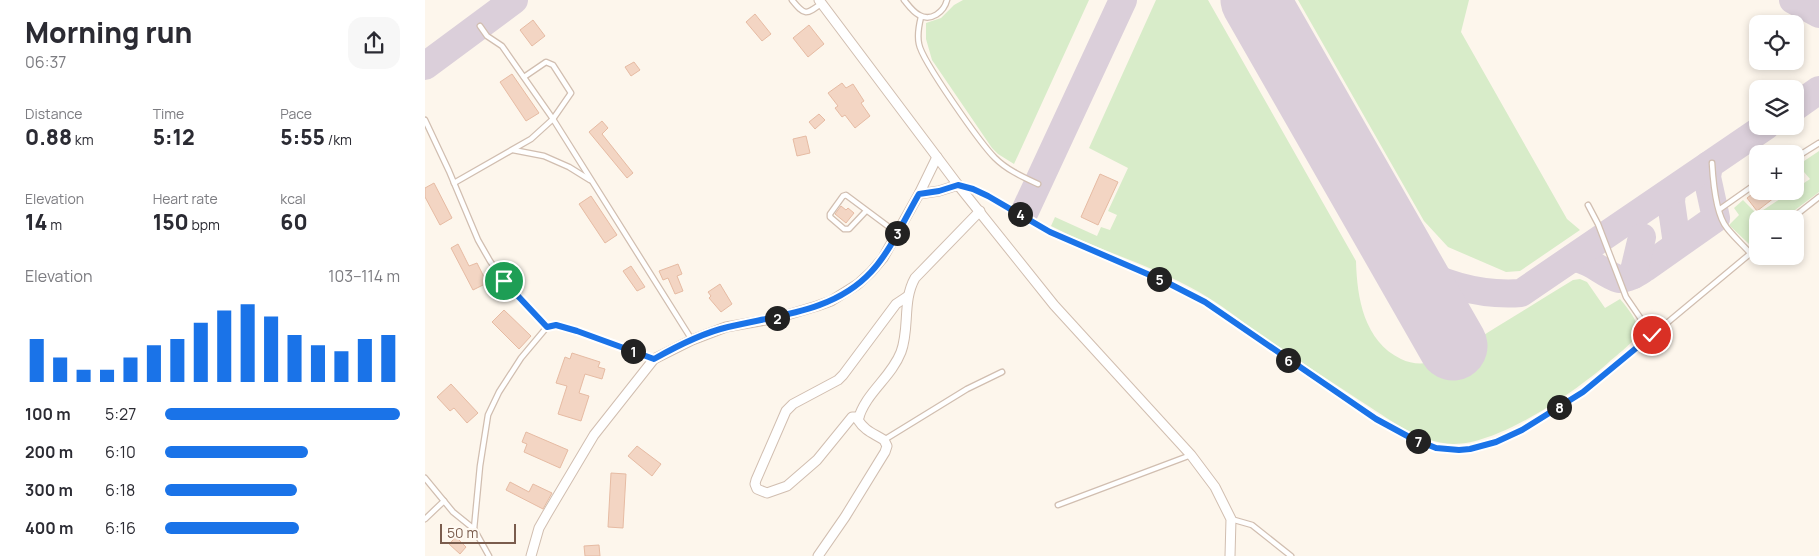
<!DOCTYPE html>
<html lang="en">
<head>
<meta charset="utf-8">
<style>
	:root { --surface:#fff; --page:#f7f7f7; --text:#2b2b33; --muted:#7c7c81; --accent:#1a73e8 }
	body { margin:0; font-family:Manrope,sans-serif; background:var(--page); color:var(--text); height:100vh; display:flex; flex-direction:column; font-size:19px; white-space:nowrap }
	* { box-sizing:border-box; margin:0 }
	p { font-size:16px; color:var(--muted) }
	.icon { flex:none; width:28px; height:28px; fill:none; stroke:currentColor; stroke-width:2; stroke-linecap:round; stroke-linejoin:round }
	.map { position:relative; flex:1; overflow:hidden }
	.details { display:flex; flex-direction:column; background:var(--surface); width:425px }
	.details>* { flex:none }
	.buttons { position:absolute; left:1324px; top:15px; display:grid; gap:10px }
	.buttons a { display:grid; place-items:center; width:55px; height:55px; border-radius:10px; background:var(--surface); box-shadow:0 2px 8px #0003; font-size:25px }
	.scale { position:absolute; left:15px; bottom:12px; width:76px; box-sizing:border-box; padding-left:5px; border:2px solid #7a5c4d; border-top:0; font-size:14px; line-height:18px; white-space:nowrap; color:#7a5c4d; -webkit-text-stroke:4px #fffaf3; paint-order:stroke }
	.pin { position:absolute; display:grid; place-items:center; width:42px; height:42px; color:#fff; margin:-21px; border:2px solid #fff; border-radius:50%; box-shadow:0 1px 5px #0007 }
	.km { position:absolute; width:25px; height:25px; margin:-12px; border-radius:50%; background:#222; color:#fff; font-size:14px; line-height:25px; text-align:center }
	.round { display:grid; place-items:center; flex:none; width:52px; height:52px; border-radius:15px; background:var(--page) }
	.summary { display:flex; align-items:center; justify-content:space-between; height:85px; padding:0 25px }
	h1 { font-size:28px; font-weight:800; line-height:38px }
	.metrics { display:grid; grid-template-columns:repeat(3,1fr); gap:8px; height:85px; padding:5px 25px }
	.metrics div { display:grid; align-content:center }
	.metrics b { font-size:21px; font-weight:800 }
	.metrics small { font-size:14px; font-weight:400 }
	.metrics p { font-size:14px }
	.chart { height:140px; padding:10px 25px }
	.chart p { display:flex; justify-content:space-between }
	.chart svg { width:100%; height:90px; margin-top:5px; stroke:var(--accent); stroke-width:6 }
	ul { padding:0 25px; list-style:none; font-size:16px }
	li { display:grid; grid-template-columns:80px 60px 1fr; align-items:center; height:38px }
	li i { height:12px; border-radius:6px; background:var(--accent) }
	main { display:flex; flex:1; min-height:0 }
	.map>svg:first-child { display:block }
</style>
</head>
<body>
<main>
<section class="details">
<div class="summary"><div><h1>Morning run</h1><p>06:37</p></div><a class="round"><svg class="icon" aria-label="share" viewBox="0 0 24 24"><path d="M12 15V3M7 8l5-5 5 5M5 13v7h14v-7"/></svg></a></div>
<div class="metrics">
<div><p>Distance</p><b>0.88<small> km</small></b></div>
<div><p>Time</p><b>5:12</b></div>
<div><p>Pace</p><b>5:55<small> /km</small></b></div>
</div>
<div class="metrics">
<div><p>Elevation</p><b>14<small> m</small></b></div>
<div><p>Heart rate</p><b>150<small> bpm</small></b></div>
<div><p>kcal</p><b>60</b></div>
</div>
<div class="chart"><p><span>Elevation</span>103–114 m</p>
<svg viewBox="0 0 160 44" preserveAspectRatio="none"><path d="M5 44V23M15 44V32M25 44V38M35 44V38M45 44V32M55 44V26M65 44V23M75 44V15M85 44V9M95 44V6M105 44V12M115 44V21M125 44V26M135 44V29M145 44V23M155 44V21"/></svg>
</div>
<ul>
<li><b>100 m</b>5:27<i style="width:100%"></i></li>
<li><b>200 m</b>6:10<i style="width:61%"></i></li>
<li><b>300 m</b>6:18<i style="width:56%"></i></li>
<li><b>400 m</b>6:16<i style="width:57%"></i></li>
</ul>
</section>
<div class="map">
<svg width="1394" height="556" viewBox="0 0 1394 556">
	<rect width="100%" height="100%" fill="#fdf6ec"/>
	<!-- green -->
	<g fill="#d8ecc9">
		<path d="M 538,0 L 664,0 L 589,164 L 573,154 L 567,148 L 507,60 L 501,39 L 501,23 L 516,18 L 529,5 Z"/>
		<path d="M 731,0 L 783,0 L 931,261 C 932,298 939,341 976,359 C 986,364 999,365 1009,361 C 1031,354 1051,340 1070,328 C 1096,312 1122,296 1148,280 L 1155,279 L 1162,282 L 1180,308 L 1195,299 C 1225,334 1213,337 1183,363 C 1150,392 1073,445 1028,444 C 993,443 963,418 934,400 C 900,378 867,356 833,333 C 814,319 795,304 774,292 C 727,265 674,251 626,226 L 630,217 L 672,236 L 676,227 L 685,230 L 692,215 L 683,211 L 703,168 L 664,148 Z"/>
		<path d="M 873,0 L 1044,0 L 1036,32 L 1142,219 L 1155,230 L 1095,271 L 1081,272 L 1023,247 L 999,221 Z"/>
		<path d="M 1394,151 L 1394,192 L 1358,219 L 1332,219 L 1332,240 L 1328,244 L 1324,244 L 1304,225 L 1314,215 L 1309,208 L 1318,200 L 1332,214 L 1367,191 L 1370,191 L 1370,189 L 1385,179 L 1373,165 Z"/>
	</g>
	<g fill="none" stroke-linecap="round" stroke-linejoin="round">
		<!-- taxiway -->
		<g stroke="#dbcfda" stroke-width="28">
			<path d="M 1368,0 L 1394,14"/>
			<path d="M 0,66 L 89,0"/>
			<path d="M 1370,107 L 1394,90"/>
			<path d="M 1247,191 L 1246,202 L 1252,244"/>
			<path d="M 600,211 L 698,0"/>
			<path d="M 1148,258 C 1169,261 1176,273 1194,279 C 1204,279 1212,273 1220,268 L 1291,218 L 1282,177 L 1284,165"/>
			<path d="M 977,259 C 1010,284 1055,296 1096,293 L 1341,126"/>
			<path d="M 1208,275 L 1217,237"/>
		</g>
		<!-- runway -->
		<path stroke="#dbcfda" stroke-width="69" d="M 830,0 L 1028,346"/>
	</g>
	<!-- building -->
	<g fill="#f3d5c3" stroke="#e6bba3">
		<path d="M 330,14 L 346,34 L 337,41 L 321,22 Z"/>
		<path d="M 108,20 L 120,36 L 107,46 L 95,30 Z"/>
		<path d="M 384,25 L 399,44 L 383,57 L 368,38 Z"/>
		<path d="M 209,62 L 215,70 L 206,76 L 200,67 Z"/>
		<path d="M 87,74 L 114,113 L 101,121 L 75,82 Z"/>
		<path d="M 417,83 L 421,88 L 428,84 L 439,101 L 436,103 L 445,116 L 430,128 L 420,115 L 417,117 L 410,108 L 413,106 L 403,93 Z"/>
		<path d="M 394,114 L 400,120 L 390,129 L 384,122 Z"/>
		<path d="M 177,121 L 183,128 L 177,134 L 208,173 L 202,178 L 164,132 Z"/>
		<path d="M 381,136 L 385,153 L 372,156 L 368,139 Z"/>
		<path d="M 675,174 L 693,182 L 673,225 L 656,217 Z"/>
		<path d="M 9,183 L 27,218 L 15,225 L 0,197 L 0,188 Z"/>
		<path d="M 1331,191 L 1358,191 L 1332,211 L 1322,198 Z"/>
		<path d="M 166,196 L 192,235 L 180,243 L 154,204 Z"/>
		<path d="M 416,206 L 421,210 L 423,208 L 429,213 L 421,223 L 410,214 Z"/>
		<path d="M 33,244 L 44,266 L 52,263 L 62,283 L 48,290 L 26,248 Z"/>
		<path d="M 253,264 L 257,274 L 252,276 L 258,291 L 250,294 L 243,278 L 238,280 L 234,271 Z"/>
		<path d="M 206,266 L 220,287 L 212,291 L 198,271 Z"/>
		<path d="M 295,284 L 307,304 L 296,312 L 284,298 L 286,296 L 283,292 Z"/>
		<path d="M 79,310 L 106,336 L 94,349 L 67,322 Z"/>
		<path d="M 147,353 L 175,362 L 173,367 L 180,369 L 177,379 L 160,374 L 154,393 L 164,396 L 156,421 L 133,414 L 142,386 L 131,383 L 140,357 L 145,359 Z"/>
		<path d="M 26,384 L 53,413 L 42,423 L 29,408 L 25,411 L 12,397 Z"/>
		<path d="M 101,432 L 143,450 L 135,468 L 99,452 L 102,444 L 97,442 Z"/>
		<path d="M 212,446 L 236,464 L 227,476 L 203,456 Z"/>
		<path d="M 186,473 L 201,474 L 198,528 L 183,527 Z"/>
		<path d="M 85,482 L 104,492 L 108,484 L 127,493 L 118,509 L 81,490 Z"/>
		<path d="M 31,537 L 41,547 L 35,554 L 24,544 Z"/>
		<path d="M 174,545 L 175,556 L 160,556 L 159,546 Z"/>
	</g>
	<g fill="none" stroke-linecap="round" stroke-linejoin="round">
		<!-- service casing -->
		<g stroke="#d1beb0" stroke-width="7">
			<g id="service">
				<path d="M 367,0 C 380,16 381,15 397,3"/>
				<path d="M 479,0 C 484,6 488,12 494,15 C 506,22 519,12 522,0"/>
				<path d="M 496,17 C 494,25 492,35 494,44 C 497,61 556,144 570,158 C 582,170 598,177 613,184"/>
				<path d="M 55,26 L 62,36 L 77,46 L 128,119 L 267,340"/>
				<path d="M 0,120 L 24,171 L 53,240 L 65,261 L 79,281 L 122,327"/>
				<path d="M 88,150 L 119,156 L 144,167 L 165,180"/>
				<path d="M 1370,158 L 1394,143"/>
				<path d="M 1287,163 C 1288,180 1291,215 1302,228 C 1309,237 1318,245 1326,254"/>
				<path d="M 29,183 L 106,139 L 128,119 L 146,93 L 128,65 L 121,62 L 99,77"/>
				<path d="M 535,186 L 563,196 L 625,232 L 741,282 L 780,303 L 951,419 L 986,438 L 1011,448 L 1022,450 L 1045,449 L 1071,442 L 1097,429 L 1159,392 L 1332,248"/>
				<path d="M 1163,205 L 1173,224 L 1201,297 L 1227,335"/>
				<path d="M 1295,209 L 1332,183"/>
				<path d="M 441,211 L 424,229 L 419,229 L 405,217 L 405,214 L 418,196 L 421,195 L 472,233"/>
				<path d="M 1366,219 L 1394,197"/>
				<path d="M 459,440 L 542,389 L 577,372"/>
				<path d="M 0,478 L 28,512 L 49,529 L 64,556"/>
				<path d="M 633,505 L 766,455"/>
				<path d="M 0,519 L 19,501"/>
				<path d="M 806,519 L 827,525 L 866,556"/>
				<path d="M 49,529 L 55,466 L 63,415 L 74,392 L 96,358 L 122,327 L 131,325 L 152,331 L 229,359"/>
			</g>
		</g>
		<!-- minor casing -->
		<g stroke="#d1beb0" stroke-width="11">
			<g id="minor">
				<path d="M 394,0 L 533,185 L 629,305 L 766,455 L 790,487 L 806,519 L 805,556"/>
				<path d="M 494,194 L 514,191 L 533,185"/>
				<path d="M 434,417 L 427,417 L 392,460 L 362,486 L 342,493 L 332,489 L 330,484 L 331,480 L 361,411 L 368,404 L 413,380 L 418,375 L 471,304 L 483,296"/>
				<path d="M 106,556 L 114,528 L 122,514 L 169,435 L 229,359 L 267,340 L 301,327 L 352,318 L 392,306 L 406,301 L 433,284 L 446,272 L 458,258 L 494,194 L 512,157"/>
				<path d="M 393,556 L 420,517 L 460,452 L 462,446 L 459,440 C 448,433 440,431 433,420 C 440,393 466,378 476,352 C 485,328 477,301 490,278 L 555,211"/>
			</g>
		</g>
		<!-- service -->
		<use href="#service" stroke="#fff" stroke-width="4.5"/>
		<!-- minor -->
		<use href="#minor" stroke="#fff" stroke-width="9"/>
	</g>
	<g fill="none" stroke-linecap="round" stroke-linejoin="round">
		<!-- route casing -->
		<g stroke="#fff" stroke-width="10">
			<path id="route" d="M 79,281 L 122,327 L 131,325 L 152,331 L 229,359 C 252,346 277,333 303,327 C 353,315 409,312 446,272 C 465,252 480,218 494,194 L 514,191 L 533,185 L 548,189 L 563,196 L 625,232 L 741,282 L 780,302 L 951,419 L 986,438 L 1011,448 L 1034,450 L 1045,449 L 1071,442 L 1097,430 L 1158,392 L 1227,335"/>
		</g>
		<!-- route -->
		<use href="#route" stroke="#1a73e8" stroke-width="6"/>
	</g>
</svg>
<div class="buttons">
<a><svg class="icon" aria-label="locate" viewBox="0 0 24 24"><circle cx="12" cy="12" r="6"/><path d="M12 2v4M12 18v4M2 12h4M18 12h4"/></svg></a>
<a><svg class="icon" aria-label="layers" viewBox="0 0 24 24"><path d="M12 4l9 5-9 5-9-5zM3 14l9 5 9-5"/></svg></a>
<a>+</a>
<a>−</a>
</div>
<div class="scale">50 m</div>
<div class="pin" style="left:79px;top:281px;background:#1e9e55"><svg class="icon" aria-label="arrive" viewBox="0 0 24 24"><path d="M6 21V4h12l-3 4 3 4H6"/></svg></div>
<div class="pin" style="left:1227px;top:335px;background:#d93025"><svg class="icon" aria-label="check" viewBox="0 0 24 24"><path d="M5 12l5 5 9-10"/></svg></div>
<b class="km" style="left:208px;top:351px">1</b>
<b class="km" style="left:352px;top:318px">2</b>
<b class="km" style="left:472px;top:233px">3</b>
<b class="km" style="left:595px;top:214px">4</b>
<b class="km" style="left:734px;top:279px">5</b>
<b class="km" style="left:863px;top:360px">6</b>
<b class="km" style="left:993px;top:441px">7</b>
<b class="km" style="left:1134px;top:407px">8</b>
</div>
</main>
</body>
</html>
